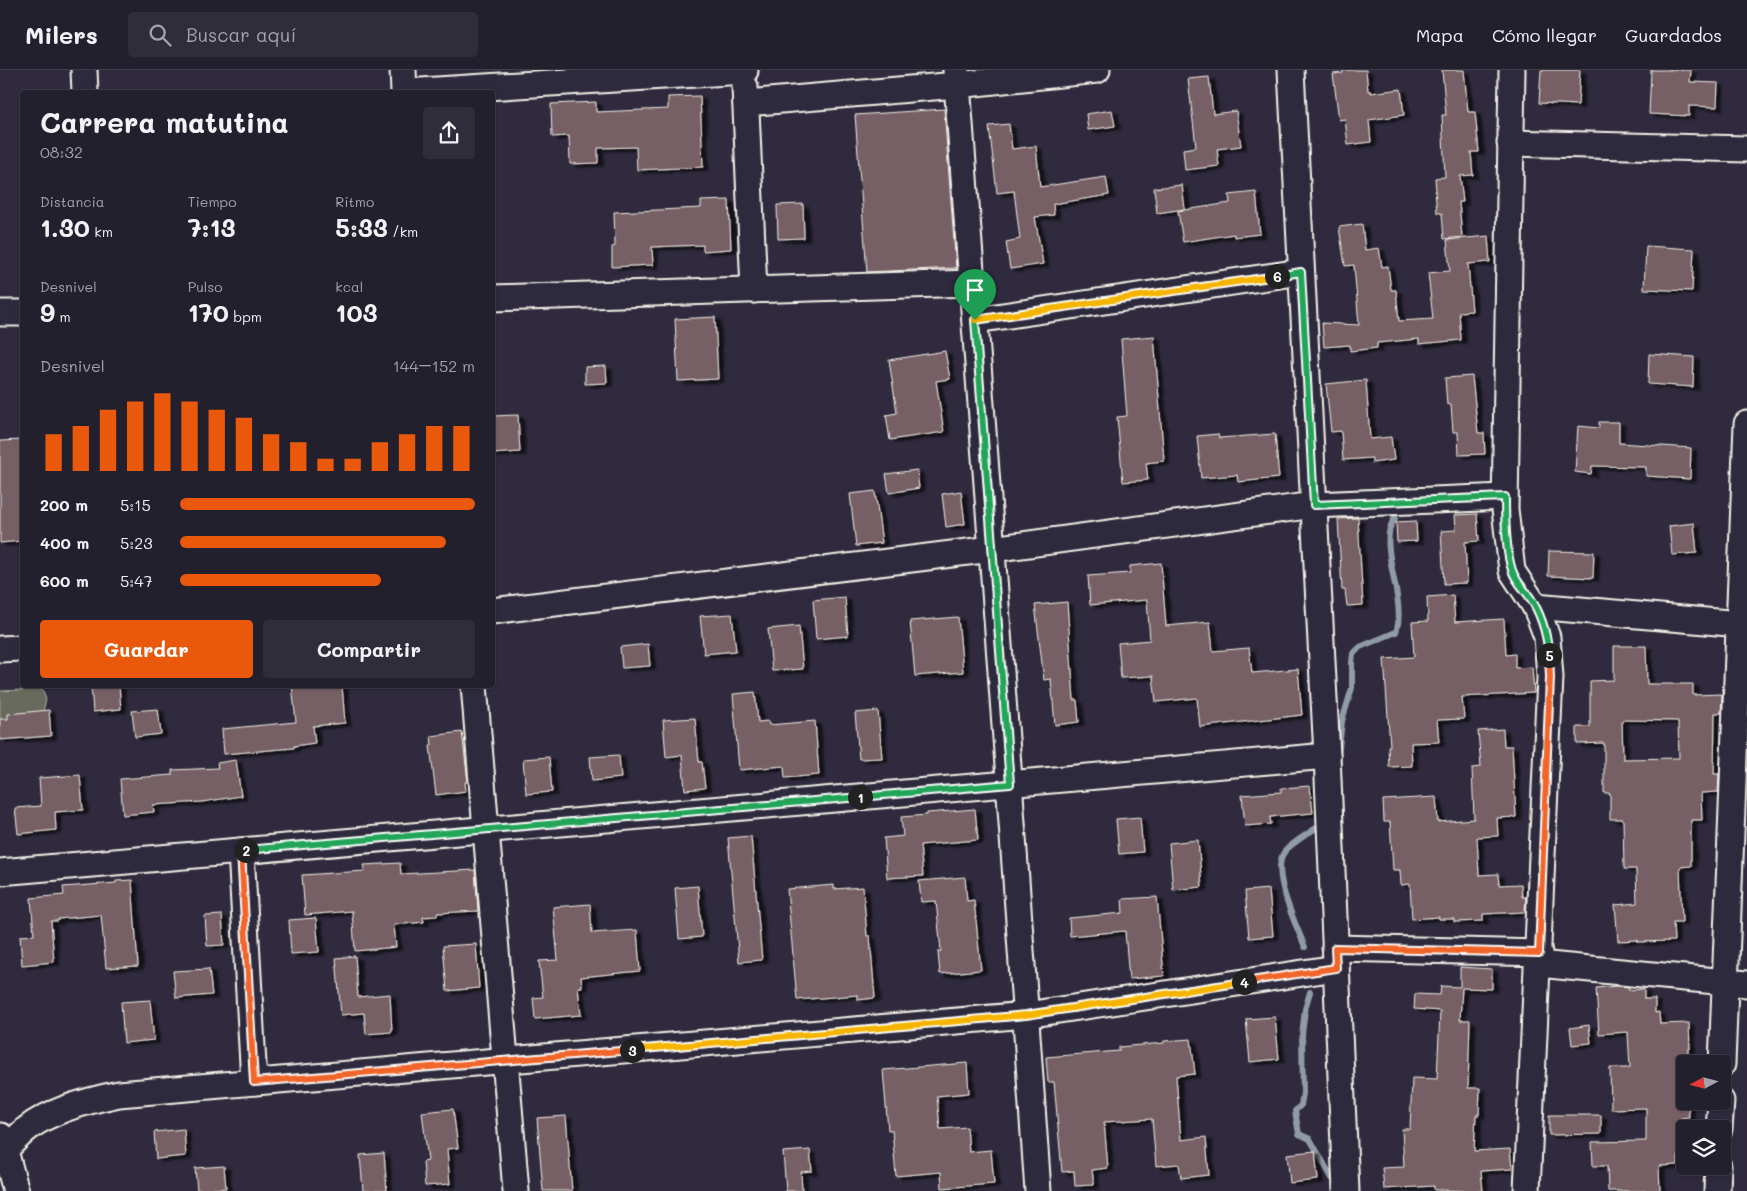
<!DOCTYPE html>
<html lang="es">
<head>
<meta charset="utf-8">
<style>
	:root { --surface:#23202e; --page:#2f2d3a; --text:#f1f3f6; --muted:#a3a3aa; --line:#403e4a; --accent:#ea580c }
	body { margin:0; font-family:Mali,sans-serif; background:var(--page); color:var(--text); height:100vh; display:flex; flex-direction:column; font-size:19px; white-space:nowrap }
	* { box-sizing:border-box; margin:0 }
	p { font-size:16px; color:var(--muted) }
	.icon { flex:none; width:28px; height:28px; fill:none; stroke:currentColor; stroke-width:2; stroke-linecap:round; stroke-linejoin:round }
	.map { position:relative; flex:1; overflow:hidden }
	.sheet { position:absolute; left:20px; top:20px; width:475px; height:598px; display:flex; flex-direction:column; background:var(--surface); border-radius:5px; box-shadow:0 1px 4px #0004,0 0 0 1px var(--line) }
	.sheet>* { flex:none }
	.needle { width:32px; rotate:263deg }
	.tools { position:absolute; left:1676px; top:985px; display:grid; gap:10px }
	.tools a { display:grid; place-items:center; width:55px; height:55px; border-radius:5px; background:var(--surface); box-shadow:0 1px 4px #0004,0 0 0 1px var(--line); font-size:25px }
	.pin { position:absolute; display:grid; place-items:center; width:42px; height:42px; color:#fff; margin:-51px -21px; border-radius:50% 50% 50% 0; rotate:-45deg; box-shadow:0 0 5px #0007 }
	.pin .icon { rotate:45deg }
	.km { position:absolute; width:25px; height:25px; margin:-12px; border-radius:50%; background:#222; color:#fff; font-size:14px; line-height:25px; text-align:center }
	.round { display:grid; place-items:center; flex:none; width:52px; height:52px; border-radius:5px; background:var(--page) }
	.head { display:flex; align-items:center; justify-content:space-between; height:85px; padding:0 20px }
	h1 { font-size:28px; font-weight:800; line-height:38px }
	.stats { display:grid; grid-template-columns:repeat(3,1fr); gap:8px; height:85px; padding:5px 20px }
	.stats div { display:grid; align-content:center }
	.stats b { font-size:25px; font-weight:800 }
	.stats small { font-size:14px; font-weight:400 }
	.stats p { font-size:14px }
	.chart { height:140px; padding:10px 20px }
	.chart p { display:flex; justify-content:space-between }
	.chart svg { width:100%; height:90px; margin-top:5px; stroke:var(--accent); stroke-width:6 }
	.action { display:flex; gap:10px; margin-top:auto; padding:10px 20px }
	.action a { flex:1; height:58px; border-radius:5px; background:var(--accent); color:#fff; font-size:20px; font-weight:800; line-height:58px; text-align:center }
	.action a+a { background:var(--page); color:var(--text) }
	ul { padding:0 20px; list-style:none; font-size:16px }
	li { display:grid; grid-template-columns:80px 60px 1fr; align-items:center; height:38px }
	li i { height:12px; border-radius:6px; background:var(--accent) }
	header { display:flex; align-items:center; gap:30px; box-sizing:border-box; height:70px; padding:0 25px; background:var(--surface); border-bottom:1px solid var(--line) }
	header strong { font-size:24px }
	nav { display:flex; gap:28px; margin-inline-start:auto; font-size:18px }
	.search { width:350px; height:45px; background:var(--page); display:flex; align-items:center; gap:12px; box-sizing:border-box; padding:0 18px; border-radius:5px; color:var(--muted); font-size:19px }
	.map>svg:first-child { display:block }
</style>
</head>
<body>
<header>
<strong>Milers</strong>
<div class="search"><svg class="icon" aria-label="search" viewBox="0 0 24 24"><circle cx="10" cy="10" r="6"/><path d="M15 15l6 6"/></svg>Buscar aquí</div>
<nav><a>Mapa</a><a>Cómo llegar</a><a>Guardados</a></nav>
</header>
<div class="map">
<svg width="1747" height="1121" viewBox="0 0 1747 1121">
	<defs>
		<filter id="shadow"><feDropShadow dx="5.5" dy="3" stdDeviation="1" flood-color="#0009"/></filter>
	</defs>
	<rect width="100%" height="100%" fill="#2f2a3d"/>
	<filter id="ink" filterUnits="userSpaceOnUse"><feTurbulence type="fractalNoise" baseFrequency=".02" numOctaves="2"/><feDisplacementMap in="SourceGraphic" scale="10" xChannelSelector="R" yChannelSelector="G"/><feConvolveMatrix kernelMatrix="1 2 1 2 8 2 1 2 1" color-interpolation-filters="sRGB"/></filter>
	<g filter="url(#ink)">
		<!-- green -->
		<path fill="#676b5d" stroke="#aeaea2" d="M 36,618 L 43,620 L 46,630 L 43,641 L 25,649 L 0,649 L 0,621 L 23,620 Z"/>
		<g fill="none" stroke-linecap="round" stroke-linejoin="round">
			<!-- stream -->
			<g stroke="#909ca5" stroke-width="6">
				<path d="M 1338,687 L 1342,651 L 1352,618 L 1352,592 L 1353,584 L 1360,577 L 1396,562 C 1408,530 1375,472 1395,448"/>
				<path d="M 1305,877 C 1297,857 1269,800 1285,781 C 1292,773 1309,763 1319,756"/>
				<path d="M 1310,922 L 1305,939 L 1302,965 L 1303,1023 L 1301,1035 L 1295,1041 L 1299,1064 L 1310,1069 L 1332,1108"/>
			</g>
		</g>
		<!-- building -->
		<g fill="#776065" stroke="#f4f1e8" fill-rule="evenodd" filter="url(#shadow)">
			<path d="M 1343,0 L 1366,0 L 1368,21 L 1371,21 L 1371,23 L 1401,19 L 1404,45 L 1369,50 L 1371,72 L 1348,75 L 1345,49 L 1339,50 L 1333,4 L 1343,3 Z"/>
			<path d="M 1442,0 L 1464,0 L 1468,42 L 1475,42 L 1479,82 L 1471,82 L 1473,105 L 1460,106 L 1463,132 L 1459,132 L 1462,167 L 1444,169 L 1442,143 L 1437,143 L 1435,121 L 1436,121 L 1435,108 L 1445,107 L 1442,45 L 1446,45 Z"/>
			<path d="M 1541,0 L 1580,0 L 1578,35 L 1539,33 Z"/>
			<path d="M 1651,0 L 1691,0 L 1690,12 L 1718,13 L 1717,37 L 1689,36 L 1689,46 L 1649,44 Z"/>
			<path d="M 1209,7 L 1213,44 L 1236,41 L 1241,76 L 1217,79 L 1219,96 L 1185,100 L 1183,79 L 1196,77 L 1188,9 Z"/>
			<path d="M 700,26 L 703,97 L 637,100 L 636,77 L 598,78 L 598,93 L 570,94 L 569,66 L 552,67 L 551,34 L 596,32 L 596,42 L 668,39 L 668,27 Z"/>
			<path d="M 944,39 L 956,198 L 867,202 L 855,45 Z"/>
			<path d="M 1112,40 L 1115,56 L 1088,60 L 1086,44 Z"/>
			<path d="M 1009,54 L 1012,79 L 1036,76 L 1040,117 L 1106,107 L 1109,125 L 1053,134 L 1054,145 L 1035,147 L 1043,194 L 1010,199 L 1006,172 L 1020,169 L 1014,121 L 997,123 L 989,56 Z"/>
			<path d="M 1182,115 L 1185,139 L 1157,143 L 1154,118 Z"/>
			<path d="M 1256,122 L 1260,164 L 1234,167 L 1234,164 L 1183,172 L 1178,141 L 1230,133 L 1229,125 Z"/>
			<path d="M 729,130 L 731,179 L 703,181 L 703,175 L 652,177 L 653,195 L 612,197 L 612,177 L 615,176 L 614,142 L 701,138 L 701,131 Z"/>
			<path d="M 803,134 L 804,168 L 778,169 L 777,135 Z"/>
			<path d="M 1362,154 L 1365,180 L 1379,178 L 1382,197 L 1388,196 L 1391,220 L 1396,220 L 1399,251 L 1433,249 L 1428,203 L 1450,201 L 1447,170 L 1488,166 L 1490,192 L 1468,194 L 1472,241 L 1459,242 L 1461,270 L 1419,274 L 1419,269 L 1377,273 L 1377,278 L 1350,281 L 1350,275 L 1324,277 L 1322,253 L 1359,255 L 1354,195 L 1345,196 L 1339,157 Z"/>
			<path d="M 1646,176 L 1694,179 L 1692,221 L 1644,219 Z"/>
			<path d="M 715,247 L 718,309 L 678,311 L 675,249 Z"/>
			<path d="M 1154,266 L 1164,391 L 1146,393 L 1148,410 L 1123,412 L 1117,347 L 1127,346 L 1121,269 Z"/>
			<path d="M 945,281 L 950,309 L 936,311 L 944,362 L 890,370 L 886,345 L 897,343 L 889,290 Z"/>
			<path d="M 1649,284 L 1694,287 L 1693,317 L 1648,314 Z"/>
			<path d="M 606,296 L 607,313 L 585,314 L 585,297 Z"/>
			<path d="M 1472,306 L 1478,363 L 1484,363 L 1485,384 L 1459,385 L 1458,362 L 1453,362 L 1451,334 L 1447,335 L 1445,308 Z"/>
			<path d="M 1366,310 L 1370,369 L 1391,367 L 1394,390 L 1372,393 L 1372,388 L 1343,390 L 1341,361 L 1331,362 L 1326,314 Z"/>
			<path d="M 518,345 L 520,382 L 492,384 L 492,346 Z"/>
			<path d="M 1599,352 L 1619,352 L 1619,373 L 1691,378 L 1690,409 L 1646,406 L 1646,397 L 1592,396 L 1591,404 L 1575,402 L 1578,356 L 1599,358 Z"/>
			<path d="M 1218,364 L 1219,368 L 1275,364 L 1279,408 L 1238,412 L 1237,405 L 1201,408 L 1197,366 Z"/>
			<path d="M 22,370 L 22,471 L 0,473 L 0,371 Z"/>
			<path d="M 917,400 L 919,418 L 889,423 L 886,404 Z"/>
			<path d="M 875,421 L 882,473 L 856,476 L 850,424 Z"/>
			<path d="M 961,421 L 965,454 L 946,457 L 942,424 Z"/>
			<path d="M 1477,444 L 1479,471 L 1465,472 L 1467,513 L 1444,514 L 1441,461 L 1456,460 L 1455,445 Z"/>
			<path d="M 1358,448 L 1363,535 L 1347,536 L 1345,520 L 1342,520 L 1338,449 Z"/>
			<path d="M 1416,451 L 1417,471 L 1397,472 L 1396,452 Z"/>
			<path d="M 1694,453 L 1697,483 L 1672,485 L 1669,456 Z"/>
			<path d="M 1549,481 L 1594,482 L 1593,508 L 1548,506 Z"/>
			<path d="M 1161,493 L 1166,556 L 1210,552 L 1213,581 L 1249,578 L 1252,603 L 1298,599 L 1302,645 L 1200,657 L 1197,628 L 1156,632 L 1153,606 L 1121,608 L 1118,573 L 1150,570 L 1147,530 L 1090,535 L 1088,506 L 1130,503 L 1130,496 Z"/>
			<path d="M 1453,525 L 1455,552 L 1504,549 L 1506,585 L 1515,584 L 1515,598 L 1532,597 L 1534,623 L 1462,627 L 1464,649 L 1437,650 L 1439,672 L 1411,673 L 1412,696 L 1389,697 L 1388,676 L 1390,676 L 1384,589 L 1414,587 L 1412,552 L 1428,551 L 1427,527 Z"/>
			<path d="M 845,527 L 848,566 L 816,569 L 813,530 Z"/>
			<path d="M 1067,532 L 1074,630 L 1077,630 L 1079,652 L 1055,655 L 1051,609 L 1044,610 L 1035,535 Z"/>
			<path d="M 732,544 L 736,581 L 704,584 L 700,546 Z"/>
			<path d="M 958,547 L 963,602 L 915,606 L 910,551 Z"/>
			<path d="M 799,556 L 803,599 L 772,601 L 768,559 Z"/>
			<path d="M 648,574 L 650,596 L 622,598 L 620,577 Z"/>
			<path d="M 1614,576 L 1646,576 L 1647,614 L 1693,614 L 1693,625 L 1722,624 L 1721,643 L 1715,643 L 1714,704 L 1719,704 L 1718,722 L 1701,723 L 1702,750 L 1691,750 L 1691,796 L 1680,797 L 1682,852 L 1673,852 L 1674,871 L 1638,872 L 1638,870 L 1618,871 L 1615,835 L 1637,833 L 1636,799 L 1624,799 L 1623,749 L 1610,749 L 1610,723 L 1604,723 L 1604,673 L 1577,674 L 1577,657 L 1590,657 L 1590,611 L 1614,610 ZM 1622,650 L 1678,651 L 1679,688 L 1623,689 Z"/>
			<path d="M 91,615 L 119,615 L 121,639 L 93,642 Z"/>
			<path d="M 292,615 L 342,615 L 345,653 L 313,656 L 315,673 L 294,676 L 294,678 L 224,684 L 222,659 L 296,652 Z"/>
			<path d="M 755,622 L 758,652 L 768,651 L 769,655 L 815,651 L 819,705 L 785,708 L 784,696 L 739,700 L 733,624 Z"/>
			<path d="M 158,639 L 161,664 L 135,667 L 132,641 Z"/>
			<path d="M 49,640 L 51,666 L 0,670 L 0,649 L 8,649 L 8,644 Z"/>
			<path d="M 878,641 L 882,688 L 859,689 L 855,643 Z"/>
			<path d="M 695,648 L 699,692 L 702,692 L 705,718 L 685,720 L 682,685 L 666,687 L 663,650 Z"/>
			<path d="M 1503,659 L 1504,676 L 1512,676 L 1516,747 L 1497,748 L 1498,766 L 1477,767 L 1479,805 L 1498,804 L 1499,815 L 1521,814 L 1522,827 L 1526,827 L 1525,842 L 1483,844 L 1483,851 L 1454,852 L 1454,849 L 1439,849 L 1439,847 L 1412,849 L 1410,814 L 1401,815 L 1400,800 L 1393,800 L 1390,752 L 1384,752 L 1383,730 L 1436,727 L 1438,752 L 1474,749 L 1472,698 L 1481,697 L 1478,661 Z"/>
			<path d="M 462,662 L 468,712 L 465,712 L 466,721 L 436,725 L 430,676 L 432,675 L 431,666 Z"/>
			<path d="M 619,685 L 621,708 L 592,711 L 590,687 Z"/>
			<path d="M 549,687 L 552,722 L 526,724 L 523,689 Z"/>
			<path d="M 236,690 L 241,726 L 202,732 L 153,735 L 154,742 L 123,745 L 120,709 L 172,705 L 172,700 L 218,698 L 217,693 Z"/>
			<path d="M 80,705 L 83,740 L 55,742 L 56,760 L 18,764 L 15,738 L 41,736 L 39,708 Z"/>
			<path d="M 1310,716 L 1313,743 L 1270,747 L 1271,754 L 1245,756 L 1242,725 L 1281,722 L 1281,718 Z"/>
			<path d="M 975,739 L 978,770 L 920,775 L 923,806 L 887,808 L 884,768 L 903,766 L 901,747 L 927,745 L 927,743 Z"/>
			<path d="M 1140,747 L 1143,782 L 1119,784 L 1116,749 Z"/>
			<path d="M 751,766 L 762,890 L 739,892 L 728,768 Z"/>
			<path d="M 1198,770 L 1202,817 L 1173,820 L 1169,773 Z"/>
			<path d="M 400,793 L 401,804 L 475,800 L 478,841 L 437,843 L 437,846 L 423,847 L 424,852 L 394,855 L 396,877 L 355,881 L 352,841 L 305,845 L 302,805 L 365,801 L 364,795 Z"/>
			<path d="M 965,807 L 967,831 L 974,830 L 981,900 L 940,904 L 938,882 L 941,881 L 936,831 L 921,832 L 919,811 Z"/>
			<path d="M 132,810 L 138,896 L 106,898 L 101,845 L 58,849 L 58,851 L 51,851 L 54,892 L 22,895 L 20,866 L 34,865 L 31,828 L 64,825 L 63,817 L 116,813 L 116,811 Z"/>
			<path d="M 834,815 L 834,819 L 863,817 L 867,866 L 870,866 L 875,928 L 858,930 L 858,925 L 797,930 L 787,819 Z"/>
			<path d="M 698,816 L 702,867 L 679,869 L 675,818 Z"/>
			<path d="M 1269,819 L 1273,866 L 1249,868 L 1245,821 Z"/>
			<path d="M 1157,827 L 1164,906 L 1129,909 L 1125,861 L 1070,866 L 1069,848 L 1123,843 L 1122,829 Z"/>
			<path d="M 590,834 L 592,863 L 637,860 L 640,901 L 581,907 L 582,917 L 578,917 L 581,945 L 535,949 L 533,928 L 543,927 L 539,891 L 558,890 L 553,837 Z"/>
			<path d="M 222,845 L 224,875 L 207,876 L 205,846 Z"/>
			<path d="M 316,848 L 319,882 L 291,884 L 289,850 Z"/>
			<path d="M 476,874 L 479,918 L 447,921 L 443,876 Z"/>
			<path d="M 355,886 L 358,927 L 390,924 L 392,962 L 366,964 L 364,943 L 341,945 L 336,888 Z"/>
			<path d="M 1460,897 L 1492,899 L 1492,919 L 1462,918 L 1460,950 L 1470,950 L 1468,1018 L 1480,1018 L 1479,1045 L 1476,1045 L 1474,1081 L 1510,1079 L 1512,1099 L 1481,1101 L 1483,1121 L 1434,1120 L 1434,1116 L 1384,1119 L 1382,1098 L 1404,1097 L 1402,1059 L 1410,1059 L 1412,1008 L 1437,1009 L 1440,941 L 1414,939 L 1415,924 L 1440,925 L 1441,916 L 1460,917 Z"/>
			<path d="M 209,899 L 212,925 L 176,928 L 173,901 Z"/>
			<path d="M 1617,916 L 1629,917 L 1629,920 L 1644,919 L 1644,929 L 1655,929 L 1655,943 L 1659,942 L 1660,954 L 1689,953 L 1690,979 L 1688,979 L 1688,994 L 1685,994 L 1685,1031 L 1688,1031 L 1689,1047 L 1681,1048 L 1681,1086 L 1678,1086 L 1678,1095 L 1659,1096 L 1660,1121 L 1608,1121 L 1607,1096 L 1593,1096 L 1592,1072 L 1646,1071 L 1646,1038 L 1611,1039 L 1610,998 L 1630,998 L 1628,962 L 1599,964 L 1596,918 Z"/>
			<path d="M 150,930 L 154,970 L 124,973 L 121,932 Z"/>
			<path d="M 1275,947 L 1279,989 L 1250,992 L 1246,949 Z"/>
			<path d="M 1589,955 L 1591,973 L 1572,975 L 1570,958 Z"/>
			<path d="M 1191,969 L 1195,1004 L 1176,1006 L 1181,1070 L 1206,1067 L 1209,1105 L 1181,1108 L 1179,1094 L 1156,1096 L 1152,1049 L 1104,1052 L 1108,1098 L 1092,1100 L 1094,1115 L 1075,1116 L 1074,1101 L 1062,1102 L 1054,1012 L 1048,1012 L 1046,987 L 1119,981 L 1119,977 L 1164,973 L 1164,971 Z"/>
			<path d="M 967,993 L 969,1023 L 937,1026 L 940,1059 L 967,1057 L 969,1082 L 991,1080 L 994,1114 L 942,1118 L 941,1102 L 896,1106 L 892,1060 L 888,1060 L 883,1000 Z"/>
			<path d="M 453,1039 L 458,1078 L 447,1079 L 450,1114 L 425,1116 L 423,1092 L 428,1091 L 422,1042 Z"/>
			<path d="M 1549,1045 L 1601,1045 L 1601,1064 L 1549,1065 Z"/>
			<path d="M 566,1046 L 572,1121 L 543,1121 L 537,1048 Z"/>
			<path d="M 184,1059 L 186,1086 L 156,1089 L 154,1062 Z"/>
			<path d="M 810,1080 L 812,1101 L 801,1102 L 802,1121 L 786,1121 L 783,1082 Z"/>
			<path d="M 1315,1081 L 1318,1110 L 1290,1113 L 1287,1084 Z"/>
			<path d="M 384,1083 L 387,1121 L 363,1121 L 360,1085 Z"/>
			<path d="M 224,1096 L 226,1118 L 197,1120 L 195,1098 Z"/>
		</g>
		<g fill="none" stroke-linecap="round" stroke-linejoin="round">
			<!-- minor casing -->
			<g stroke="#f4f1e8" stroke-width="29">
				<g id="minor">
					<path d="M 84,0 L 85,22"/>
					<path d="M 403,0 L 404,22"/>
					<path d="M 956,0 L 1007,682 L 1038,1121"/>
					<path d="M 1291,0 L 1327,686 L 1346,1121"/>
					<path d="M 1512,0 L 1505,439 L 1512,501 L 1535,536 L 1540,548 L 1547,567 L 1550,607 L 1527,1121"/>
					<path d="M 745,17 L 754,220"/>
					<path d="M 405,22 L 745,1"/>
					<path d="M 746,33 L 957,15 L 1097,0"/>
					<path d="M 1510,73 L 1747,79"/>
					<path d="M 492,228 L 972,213"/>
					<path d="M 0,243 L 22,243"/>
					<path d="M 975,250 L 1301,202"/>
					<path d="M 1535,536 L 1740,554"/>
					<path d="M 492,541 L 992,479 L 1314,435 L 1505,427"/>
					<path d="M 0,579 L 22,578"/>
					<path d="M 474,615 L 516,1121"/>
					<path d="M 241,781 L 254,1012"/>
					<path d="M 0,802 L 1327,686"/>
					<path d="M 1335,878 L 1539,883"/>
					<path d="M 1538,894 L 1747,914"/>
					<path d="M 1722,994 L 1747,354"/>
					<path d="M 1719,1059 L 1721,1031"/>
					<path d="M 1,1066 L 16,1121"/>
					<path d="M 5,1080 C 12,1073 19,1065 28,1058 C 51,1040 90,1030 119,1024 L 1026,945 L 1336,898"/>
					<path d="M 1717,1121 L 1718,1096"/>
				</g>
			</g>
			<!-- minor -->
			<use href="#minor" stroke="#2f2a3d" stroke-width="25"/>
		</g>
	</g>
	<g fill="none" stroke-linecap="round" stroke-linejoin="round" filter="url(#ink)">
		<!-- split-1 casing -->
		<g stroke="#fff" stroke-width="10">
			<path id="split-1" d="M 860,727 L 1010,714 L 975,250"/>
		</g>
		<!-- split-2 casing -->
		<g stroke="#fff" stroke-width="10">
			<path id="split-2" d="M 246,780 L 860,727"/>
		</g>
		<!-- split-3 casing -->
		<g stroke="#fff" stroke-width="10">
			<path id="split-3" d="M 246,780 L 241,781 L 254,1012 L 632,980"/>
		</g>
		<!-- split-4 casing -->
		<g stroke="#fff" stroke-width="10">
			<path id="split-4" d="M 632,980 L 1026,945 L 1244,912"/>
		</g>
		<!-- split-5 casing -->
		<g stroke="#fff" stroke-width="10">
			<path id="split-5" d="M 1244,912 L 1336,898 L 1335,878 L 1539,883 L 1550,607 L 1549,585"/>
		</g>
		<!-- split-6 casing -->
		<g stroke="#fff" stroke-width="10">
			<path id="split-6" d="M 1277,206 L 1301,202 L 1314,435 L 1505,427 C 1505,447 1506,482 1512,500 C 1515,510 1523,518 1529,526 C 1541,543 1547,565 1549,585"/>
		</g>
		<!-- split-7 casing -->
		<g stroke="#fff" stroke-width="10">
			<path id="split-7" d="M 975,250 L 1277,206"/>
		</g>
		<!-- split-1 -->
		<use href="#split-1" stroke="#22a559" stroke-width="6"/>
		<!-- split-2 -->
		<use href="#split-2" stroke="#22a559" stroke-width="6"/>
		<!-- split-3 -->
		<use href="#split-3" stroke="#f0652b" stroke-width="6"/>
		<!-- split-4 -->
		<use href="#split-4" stroke="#f5b400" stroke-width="6"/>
		<!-- split-5 -->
		<use href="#split-5" stroke="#f0652b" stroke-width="6"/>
		<!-- split-6 -->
		<use href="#split-6" stroke="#22a559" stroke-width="6"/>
		<!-- split-7 -->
		<use href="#split-7" stroke="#f5b400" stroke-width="6"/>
	</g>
</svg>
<div class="tools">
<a><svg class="needle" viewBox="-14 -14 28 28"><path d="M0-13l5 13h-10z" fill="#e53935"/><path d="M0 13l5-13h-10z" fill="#a3a3aa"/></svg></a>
<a><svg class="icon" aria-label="layers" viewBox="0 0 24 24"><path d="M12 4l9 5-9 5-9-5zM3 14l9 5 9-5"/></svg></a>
</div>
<div class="pin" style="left:975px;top:250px;background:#1e9e55"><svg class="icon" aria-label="arrive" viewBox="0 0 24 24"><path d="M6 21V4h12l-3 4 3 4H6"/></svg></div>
<b class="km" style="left:860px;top:727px">1</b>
<b class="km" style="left:246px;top:780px">2</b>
<b class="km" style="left:632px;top:980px">3</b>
<b class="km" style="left:1244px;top:912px">4</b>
<b class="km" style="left:1549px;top:585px">5</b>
<b class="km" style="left:1277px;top:206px">6</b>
<section class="sheet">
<div class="head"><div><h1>Carrera matutina</h1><p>08:32</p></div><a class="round"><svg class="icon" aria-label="share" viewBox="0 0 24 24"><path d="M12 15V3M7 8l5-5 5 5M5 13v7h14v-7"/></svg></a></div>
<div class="stats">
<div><p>Distancia</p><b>1.30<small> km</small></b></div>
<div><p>Tiempo</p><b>7:13</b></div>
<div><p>Ritmo</p><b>5:33<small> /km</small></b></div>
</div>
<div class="stats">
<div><p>Desnivel</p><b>9<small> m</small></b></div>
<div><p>Pulso</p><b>170<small> bpm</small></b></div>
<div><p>kcal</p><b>103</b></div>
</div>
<div class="chart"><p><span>Desnivel</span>144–152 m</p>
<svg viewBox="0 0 160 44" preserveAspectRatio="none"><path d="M5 44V26M15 44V22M25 44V14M35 44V10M45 44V6M55 44V10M65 44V14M75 44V18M85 44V26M95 44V30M105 44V38M115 44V38M125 44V30M135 44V26M145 44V22M155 44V22"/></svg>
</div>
<ul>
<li><b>200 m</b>5:15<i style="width:100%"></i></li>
<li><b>400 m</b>5:23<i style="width:90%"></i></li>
<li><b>600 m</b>5:47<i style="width:68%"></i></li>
</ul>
<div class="action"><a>Guardar</a><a>Compartir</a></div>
</section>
</div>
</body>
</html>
